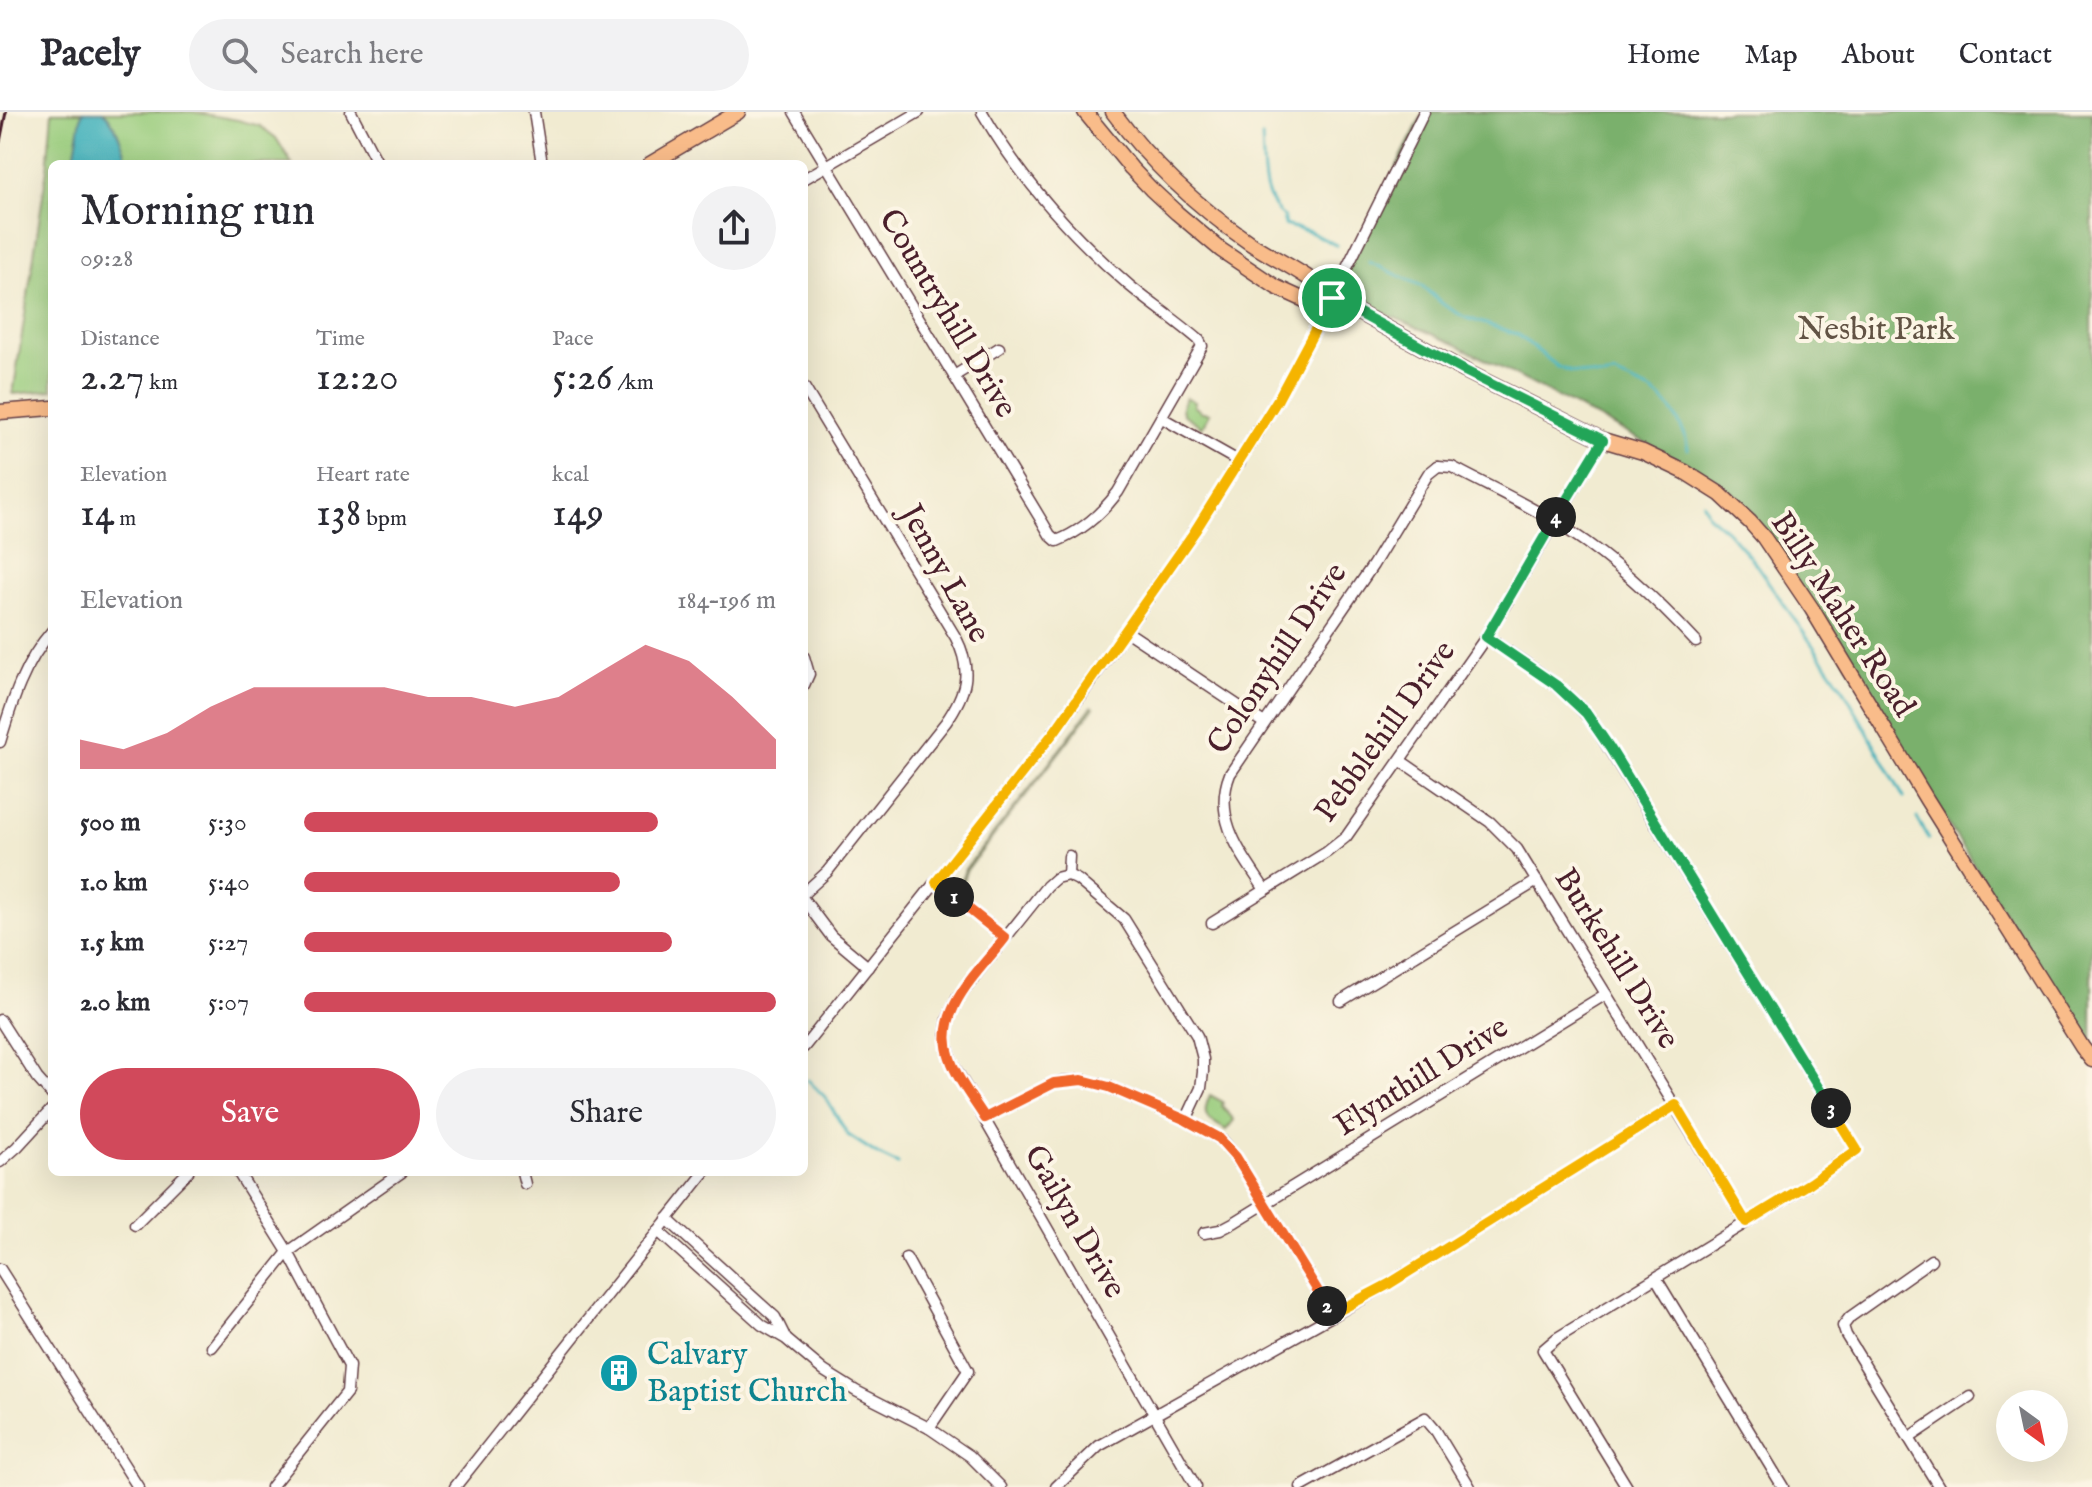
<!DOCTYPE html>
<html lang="en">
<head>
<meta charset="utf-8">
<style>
	:root { --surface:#fff; --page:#f2f2f3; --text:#2b2b33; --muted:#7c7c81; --line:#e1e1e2; --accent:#d1495b }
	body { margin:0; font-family:"IM FELL English",serif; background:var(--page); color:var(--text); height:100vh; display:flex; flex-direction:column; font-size:30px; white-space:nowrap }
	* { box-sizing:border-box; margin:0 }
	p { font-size:26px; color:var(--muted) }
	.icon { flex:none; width:44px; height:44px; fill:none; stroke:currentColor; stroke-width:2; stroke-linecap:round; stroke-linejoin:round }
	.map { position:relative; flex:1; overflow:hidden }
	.side { position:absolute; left:48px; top:48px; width:760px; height:1016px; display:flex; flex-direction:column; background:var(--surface); border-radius:12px; box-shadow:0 8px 32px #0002 }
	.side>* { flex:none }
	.needle { width:52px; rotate:147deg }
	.controls { position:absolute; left:1996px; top:1278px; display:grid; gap:16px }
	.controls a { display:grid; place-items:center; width:72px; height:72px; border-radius:50%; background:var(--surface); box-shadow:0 8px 32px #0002; font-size:40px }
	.pin { position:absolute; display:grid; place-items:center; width:68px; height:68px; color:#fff; margin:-34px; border:4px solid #fff; border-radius:50%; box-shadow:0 2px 8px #0007 }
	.km { position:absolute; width:40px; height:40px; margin:-20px; border-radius:50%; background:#222; color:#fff; font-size:22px; line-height:40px; text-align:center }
	.round { display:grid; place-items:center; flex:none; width:84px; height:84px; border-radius:42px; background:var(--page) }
	.summary { display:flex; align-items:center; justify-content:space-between; height:136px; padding:0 32px }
	h1 { font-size:44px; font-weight:600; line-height:60px }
	.metrics { display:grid; grid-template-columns:repeat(3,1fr); gap:12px; height:136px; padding:8px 32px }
	.metrics div { display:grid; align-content:center }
	.metrics b { font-size:40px; font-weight:600 }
	.metrics small { font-size:22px; font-weight:400 }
	.metrics p { font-size:22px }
	.chart { height:224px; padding:16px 32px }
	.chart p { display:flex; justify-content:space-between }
	.chart svg { width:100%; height:144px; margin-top:8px; fill:var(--accent); opacity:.7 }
	.primary-button { display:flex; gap:16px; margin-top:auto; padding:16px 32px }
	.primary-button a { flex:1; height:92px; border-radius:48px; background:var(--accent); color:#fff; font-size:32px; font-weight:600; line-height:92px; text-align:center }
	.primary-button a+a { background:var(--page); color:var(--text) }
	ul { padding:0 32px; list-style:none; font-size:26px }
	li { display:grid; grid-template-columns:128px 96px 1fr; align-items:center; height:60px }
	li i { height:20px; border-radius:10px; background:var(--accent) }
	header { display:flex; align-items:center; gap:48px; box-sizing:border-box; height:112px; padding:0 40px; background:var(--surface); border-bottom:2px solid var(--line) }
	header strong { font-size:38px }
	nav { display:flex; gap:44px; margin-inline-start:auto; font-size:28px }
	.search { width:560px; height:72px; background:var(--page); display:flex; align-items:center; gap:20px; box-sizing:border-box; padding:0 28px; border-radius:44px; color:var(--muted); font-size:30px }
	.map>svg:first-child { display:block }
</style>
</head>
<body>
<header>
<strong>Pacely</strong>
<div class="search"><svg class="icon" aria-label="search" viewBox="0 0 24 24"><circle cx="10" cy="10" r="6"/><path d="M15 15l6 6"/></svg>Search here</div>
<nav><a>Home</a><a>Map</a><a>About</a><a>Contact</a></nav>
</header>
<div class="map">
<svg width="2092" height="1375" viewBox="0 0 2092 1375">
	<rect width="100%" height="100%" fill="#fcf5e5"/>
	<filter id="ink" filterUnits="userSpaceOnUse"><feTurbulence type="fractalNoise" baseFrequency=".0125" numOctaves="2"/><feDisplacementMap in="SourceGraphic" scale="16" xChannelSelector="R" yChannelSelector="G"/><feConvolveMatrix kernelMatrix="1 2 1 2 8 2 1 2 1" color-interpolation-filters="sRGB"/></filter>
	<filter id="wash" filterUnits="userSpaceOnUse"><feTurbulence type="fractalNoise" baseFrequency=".006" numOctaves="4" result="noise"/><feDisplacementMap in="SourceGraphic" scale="32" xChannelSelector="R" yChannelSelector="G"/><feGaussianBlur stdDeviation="1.8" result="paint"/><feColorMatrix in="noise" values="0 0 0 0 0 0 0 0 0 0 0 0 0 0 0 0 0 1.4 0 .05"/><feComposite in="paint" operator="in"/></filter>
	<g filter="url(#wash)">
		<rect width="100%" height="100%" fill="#f1ebd1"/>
		<!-- green -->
		<g fill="#99cc7d" stroke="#727654" stroke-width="2">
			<path d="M 52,0 L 193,0 L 238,8 L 260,14 L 276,26 L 292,52 L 52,52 L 52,278 L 13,282 L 47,57 Z"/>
			<path d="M 1186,285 L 1195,290 L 1194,294 L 1202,300 L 1210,301 L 1202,315 L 1183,302 L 1182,295 Z"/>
			<path d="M 1092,594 L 1094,595 L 1039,667 L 966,759 L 963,769 L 961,770 L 965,757 L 1038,666 Z"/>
			<path d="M 1210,983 L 1223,990 L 1222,994 L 1234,1008 L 1226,1018 C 1207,1006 1200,1006 1210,983 Z"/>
		</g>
		<!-- forest -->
		<path fill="#7ab06c" stroke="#62684c" stroke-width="2" d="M 1424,0 L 2092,0 L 2092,940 L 1760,414 C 1743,391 1730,378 1706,362 L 1459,234 L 1382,200 L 1330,186 Z"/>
		<!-- water -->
		<path fill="#41b1bb" stroke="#466873" stroke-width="2" d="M 82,0 C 88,0 97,0 102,0 C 115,6 125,39 128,52 L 73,52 Z"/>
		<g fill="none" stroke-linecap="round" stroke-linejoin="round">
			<!-- stream -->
			<g stroke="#41b1bb" stroke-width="3">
				<path d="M 1262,25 C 1264,52 1260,87 1284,105 L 1284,113 L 1310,120 L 1336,133"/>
				<path d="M 1369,150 L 1422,174 L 1444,193 L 1464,205 L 1517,222 L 1558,255 L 1571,260 L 1602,265 L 1615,263 L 1651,279 L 1662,287 L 1674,301 L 1685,323 L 1688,337"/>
				<path d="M 1703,391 L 1708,403 L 1727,419 L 1755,451 L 1844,578 L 1904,686"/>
				<path d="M 1917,706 L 1929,727"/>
				<path d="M 808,968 L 825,985 L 848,1023 L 877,1042 L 898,1052"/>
			</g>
		</g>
	</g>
	<g filter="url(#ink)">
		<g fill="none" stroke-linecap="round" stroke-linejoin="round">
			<!-- minor casing -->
			<g stroke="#633e44" stroke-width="13">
				<g id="minor">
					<path d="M 351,0 L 378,52"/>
					<path d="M 534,0 L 542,52"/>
					<path d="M 794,0 L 1043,411 L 1050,423 L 1057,429 C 1082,419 1102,401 1118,380 L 1202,234 L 1199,228 C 1177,209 1153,193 1130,174 C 1073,125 1020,66 982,0"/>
					<path d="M 804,67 L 919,0"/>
					<path d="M 954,264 L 999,236"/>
					<path d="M 804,275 L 956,526 C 973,559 966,581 946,610 L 827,760 L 804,781"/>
					<path d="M 1162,306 L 1240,350"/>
					<path d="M 1438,354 L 1452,355 C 1491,376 1534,395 1571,420 C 1618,451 1659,490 1696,530"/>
					<path d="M 1126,519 L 1264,611"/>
					<path d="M 1486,525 C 1525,551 1567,575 1595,614 L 1857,1038 L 1806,1074 L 1557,1226 L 1543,1238 L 1627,1375"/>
					<path d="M 804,545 L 809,562 L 804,573"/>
					<path d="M 0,630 C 12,590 24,551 52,519"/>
					<path d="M 1401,649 L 1490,710 L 1517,737 L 1746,1110"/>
					<path d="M 1068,763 L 1056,766 L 1047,774 L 958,885 L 948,907 L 946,920 L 947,933 L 952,951 L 1196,1375"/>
					<path d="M 1068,763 L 1078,768 L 1124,807 L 1197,924 L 1203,947 L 1203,960 L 1201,976 L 1186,1008"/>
					<path d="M 1068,763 L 1069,744"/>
					<path d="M 936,770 L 1005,826"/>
					<path d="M 1265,778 C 1242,742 1212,707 1230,662 L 1373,453 L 1428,362 L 1438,354"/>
					<path d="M 804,788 L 831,824 L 868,855"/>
					<path d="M 1212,811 L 1327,740 L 1346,725 L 1486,525 L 1603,328"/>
					<path d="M 1341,889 L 1537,769"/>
					<path d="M 0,908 L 37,966 L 52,983"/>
					<path d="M 804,935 L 1035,645 L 1082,582 L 1195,419 L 1278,287 L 1332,186 L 1424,0"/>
					<path d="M 985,1006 L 1054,971 L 1063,969 L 1082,968 L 1109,975 L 1186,1008 L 1213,1023 L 1224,1030 L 1236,1045 L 1332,1202"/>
					<path d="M 0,1050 L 17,1035 L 52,997"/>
					<path d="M 238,1060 L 288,1140 L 349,1254 L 347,1280 L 271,1375"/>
					<path d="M 522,1060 L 525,1072"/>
					<path d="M 667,1107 L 775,1205 L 785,1225"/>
					<path d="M 135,1113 L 188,1060"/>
					<path d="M 658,1119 L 762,1213 L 786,1227 L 824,1259 L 856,1279 L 929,1316 L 970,1344 L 1001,1375"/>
					<path d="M 1204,1121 L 1220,1118 L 1235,1110 L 1606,882"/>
					<path d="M 906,1146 L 968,1259 L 929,1316"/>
					<path d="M 1931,1148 L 1850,1205 L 1843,1214 L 1846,1223 L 1939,1375"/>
					<path d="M 0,1157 L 138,1375"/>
					<path d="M 1656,1166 L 1783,1375"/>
					<path d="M 212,1235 L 288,1140 L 402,1060"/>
					<path d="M 1909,1326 L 1970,1285"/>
					<path d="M 455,1375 L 705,1060"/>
					<path d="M 1056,1375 L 1099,1334 L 1389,1172 L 1676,993"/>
					<path d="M 1301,1375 L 1425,1306 L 1436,1319 L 1470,1375"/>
				</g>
			</g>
			<!-- major casing -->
			<g stroke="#633e44" stroke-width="17">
				<g id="major">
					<path d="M 1085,0 L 1131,56 L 1151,77 L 1177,101 L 1221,138 L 1276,175 L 1311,191 L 1332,186"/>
					<path d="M 1113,0 C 1150,50 1199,96 1250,131 C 1277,149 1310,162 1332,186 L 1465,259 L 1603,328 L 1643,340 L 1685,360 L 1720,382 L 1750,410 L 1764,426 L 1812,497 L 1927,688 L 2082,935 L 2092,948"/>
					<path d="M 650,52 L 738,0"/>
					<path d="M 0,300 L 52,296"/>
				</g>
			</g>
			<!-- minor -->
			<use href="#minor" stroke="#fff" stroke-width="10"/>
			<!-- major -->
			<use href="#major" stroke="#f9bc8a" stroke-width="14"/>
			<!-- rail -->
			<path stroke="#4a1f2b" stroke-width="3" d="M 0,30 L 6,0"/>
		</g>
	</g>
	<g fill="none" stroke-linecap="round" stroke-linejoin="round" filter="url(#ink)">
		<!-- split-1 casing -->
		<g stroke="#fff" stroke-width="16">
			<path id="split-1" d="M 954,785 L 936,770 L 1055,619 L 1195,419 L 1278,287 L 1332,186"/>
		</g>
		<!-- split-2 casing -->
		<g stroke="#fff" stroke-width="16">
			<path id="split-2" d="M 954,785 L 1005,826 C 979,860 933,899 950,946 C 957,967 973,987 985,1006 L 1054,971 L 1082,968 L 1109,975 L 1186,1008 L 1219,1026 L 1236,1045 L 1327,1194"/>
		</g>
		<!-- split-3 casing -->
		<g stroke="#fff" stroke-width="16">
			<path id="split-3" d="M 1327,1194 L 1332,1202 L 1389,1172 L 1676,993 L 1746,1110 L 1810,1071 L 1857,1038 L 1831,996"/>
		</g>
		<!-- split-4 casing -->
		<g stroke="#fff" stroke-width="16">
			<path id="split-4" d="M 1556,405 L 1486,525 L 1556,573 L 1586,601 L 1610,636 L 1831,996"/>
		</g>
		<!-- split-5 casing -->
		<g stroke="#fff" stroke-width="16">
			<path id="split-5" d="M 1332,186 L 1465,259 L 1603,328 L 1556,405"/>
		</g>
		<!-- split-1 -->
		<use href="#split-1" stroke="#f5b400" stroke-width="10"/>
		<!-- split-2 -->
		<use href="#split-2" stroke="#f0652b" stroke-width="10"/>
		<!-- split-3 -->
		<use href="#split-3" stroke="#f5b400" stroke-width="10"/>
		<!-- split-4 -->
		<use href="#split-4" stroke="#22a559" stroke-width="10"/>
		<!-- split-5 -->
		<use href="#split-5" stroke="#22a559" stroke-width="10"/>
	</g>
	<!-- icons -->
	<defs>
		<g id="building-disc" transform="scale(2)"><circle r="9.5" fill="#0f9aa8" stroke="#fcf5e5"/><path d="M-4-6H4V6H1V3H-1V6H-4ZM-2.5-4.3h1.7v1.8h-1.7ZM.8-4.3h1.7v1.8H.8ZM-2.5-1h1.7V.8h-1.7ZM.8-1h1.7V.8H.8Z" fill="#fff"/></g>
	</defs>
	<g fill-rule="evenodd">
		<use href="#building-disc" x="619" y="1261"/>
	</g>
	<g text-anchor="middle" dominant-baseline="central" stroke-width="8" stroke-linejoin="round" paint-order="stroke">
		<!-- street labels -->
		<g font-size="32" fill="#4a1f2b" stroke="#fcf5e5">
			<text transform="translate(947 202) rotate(59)">Countryhill Drive</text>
			<text transform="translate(944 462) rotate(61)">Jenny Lane</text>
			<text transform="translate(1842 503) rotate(57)">Billy Maher Road</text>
			<text transform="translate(1278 547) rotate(-56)">Colonyhill Drive</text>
			<text transform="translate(1386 620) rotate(-54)">Pebblehill Drive</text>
			<text transform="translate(1616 847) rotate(58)">Burkehill Drive</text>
			<text transform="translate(1422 965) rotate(-32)">Flynthill Drive</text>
			<text transform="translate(1074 1110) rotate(60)">Gailyn Drive</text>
		</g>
		<!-- park labels -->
		<g font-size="32" fill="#625344" stroke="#fcf5e5">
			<text x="1876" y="218">Nesbit Park</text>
		</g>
		<!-- culture labels -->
		<g font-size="32" fill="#0d838f" stroke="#fcf5e5" text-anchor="start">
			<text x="647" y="1243">Calvary<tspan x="647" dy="37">Baptist Church</tspan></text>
		</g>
	</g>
</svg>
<div class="controls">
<a><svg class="needle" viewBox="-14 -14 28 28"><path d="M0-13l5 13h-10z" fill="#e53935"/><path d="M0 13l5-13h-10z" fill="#7c7c81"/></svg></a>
</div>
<div class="pin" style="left:1332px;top:186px;background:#1e9e55"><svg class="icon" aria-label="arrive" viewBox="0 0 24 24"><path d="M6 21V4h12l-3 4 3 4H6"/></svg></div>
<b class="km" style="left:954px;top:785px">1</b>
<b class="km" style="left:1327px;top:1194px">2</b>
<b class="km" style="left:1831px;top:996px">3</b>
<b class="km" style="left:1556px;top:405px">4</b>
<section class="side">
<div class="summary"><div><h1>Morning run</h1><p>09:28</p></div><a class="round"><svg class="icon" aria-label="share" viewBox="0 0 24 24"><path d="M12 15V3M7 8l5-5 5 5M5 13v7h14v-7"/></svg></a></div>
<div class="metrics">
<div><p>Distance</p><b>2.27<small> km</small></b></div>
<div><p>Time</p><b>12:20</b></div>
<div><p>Pace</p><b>5:26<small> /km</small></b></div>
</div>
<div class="metrics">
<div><p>Elevation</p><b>14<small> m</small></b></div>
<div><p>Heart rate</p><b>138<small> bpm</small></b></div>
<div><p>kcal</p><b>149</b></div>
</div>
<div class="chart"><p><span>Elevation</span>184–196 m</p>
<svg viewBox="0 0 160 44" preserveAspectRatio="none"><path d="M0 44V35L10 38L20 33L30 25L40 19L50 19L60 19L70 19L80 22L90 22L100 25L110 22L120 14L130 6L140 11L150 22L160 35V44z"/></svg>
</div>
<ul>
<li><b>500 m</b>5:30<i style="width:75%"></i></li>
<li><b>1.0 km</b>5:40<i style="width:67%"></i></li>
<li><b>1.5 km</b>5:27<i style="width:78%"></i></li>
<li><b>2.0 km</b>5:07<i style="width:100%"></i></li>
</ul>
<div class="primary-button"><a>Save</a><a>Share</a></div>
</section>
</div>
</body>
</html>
